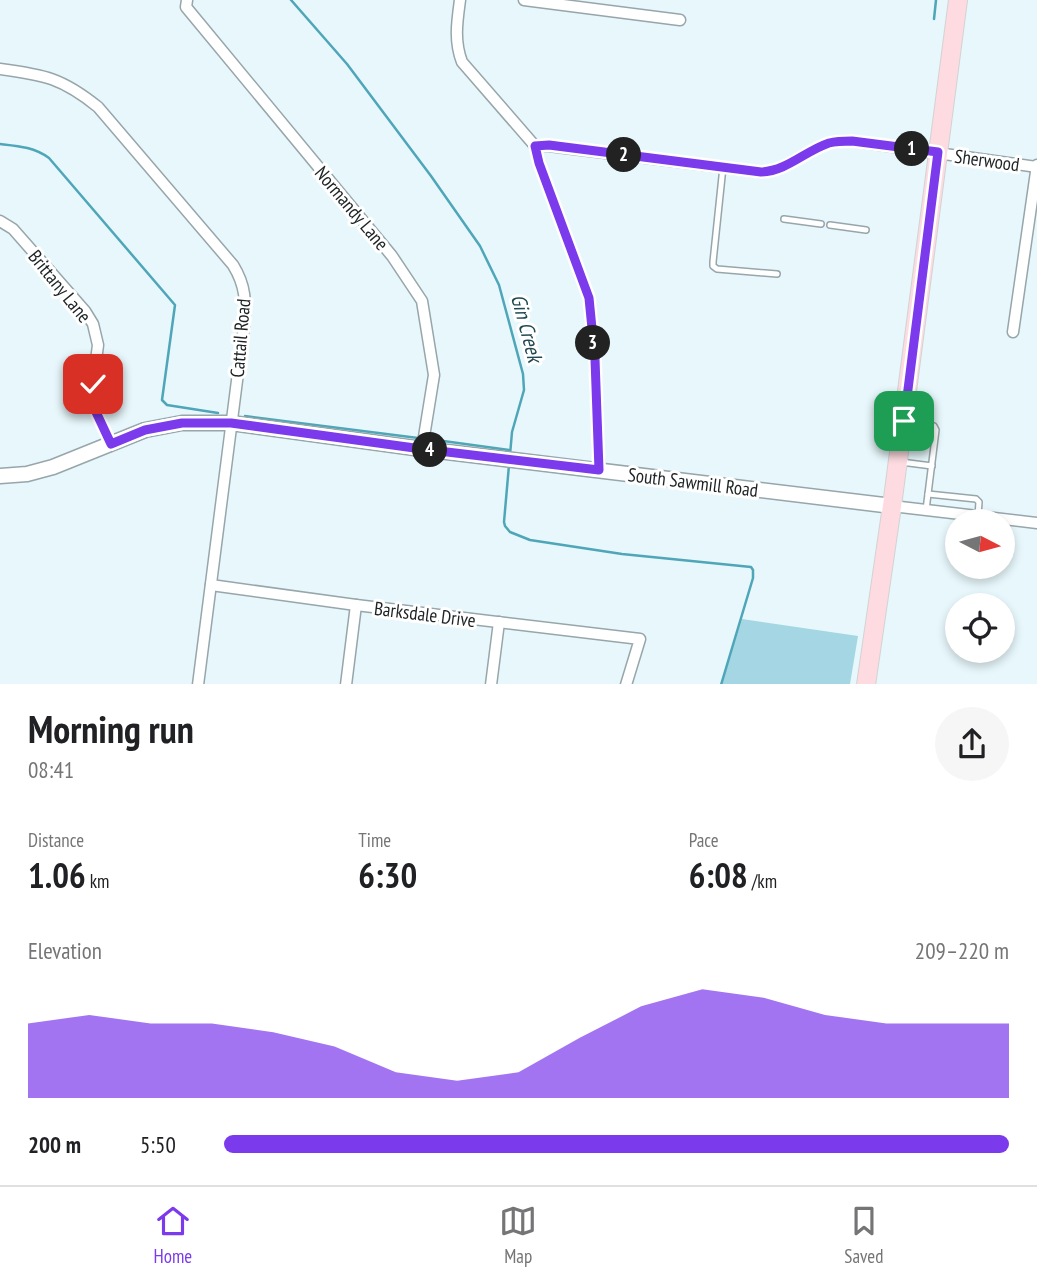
<!DOCTYPE html>
<html lang="en">
<head>
<meta charset="utf-8">
<style>
	:root { --surface:#fff; --page:#f6f6f6; --text:#202124; --muted:#757577; --line:#e0e0e0; --accent:#7c3aed }
	body { margin:0; font-family:"PT Sans Narrow",sans-serif; background:var(--page); color:var(--text); height:100vh; display:flex; flex-direction:column; font-size:26px; white-space:nowrap }
	* { box-sizing:border-box; margin:0 }
	p { font-size:23px; color:var(--muted) }
	.icon { flex:none; width:38px; height:38px; fill:none; stroke:currentColor; stroke-width:2; stroke-linecap:round; stroke-linejoin:round }
	.map { position:relative; height:684px; overflow:hidden }
	.side { display:flex; flex-direction:column; background:var(--surface); flex:1 }
	.side>* { flex:none }
	.needle { width:46px; rotate:96deg }
	.controls { position:absolute; left:945px; top:509px; display:grid; gap:14px }
	.controls a { display:grid; place-items:center; width:70px; height:70px; border-radius:50%; background:var(--surface); box-shadow:0 4px 10px #0003; font-size:35px }
	.pin { position:absolute; display:grid; place-items:center; width:60px; height:60px; color:#fff; margin:-30px; border-radius:14px; box-shadow:0 4px 10px #0006 }
	.km { position:absolute; width:35px; height:35px; margin:-18px; border-radius:50%; background:#222; color:#fff; font-size:19px; line-height:35px; text-align:center }
	.round { display:grid; place-items:center; flex:none; width:74px; height:74px; border-radius:37px; background:var(--page) }
	.summary { display:flex; align-items:center; justify-content:space-between; height:119px; padding:0 28px }
	h1 { font-size:38px; font-weight:600; line-height:52px }
	.metrics { display:grid; grid-template-columns:repeat(3,1fr); gap:10px; height:119px; padding:7px 28px }
	.metrics div { display:grid; align-content:center }
	.metrics b { font-size:35px; font-weight:600 }
	.metrics small { font-size:19px; font-weight:400 }
	.metrics p { font-size:19px }
	.chart { height:196px; padding:14px 28px }
	.chart p { display:flex; justify-content:space-between }
	.chart svg { width:100%; height:126px; margin-top:7px; fill:var(--accent); opacity:.7 }
	ul { padding:0 28px; list-style:none; font-size:23px }
	li { display:grid; grid-template-columns:112px 84px 1fr; align-items:center; height:52px }
	li i { height:18px; border-radius:9px; background:var(--accent) }
	.dock { display:flex; justify-content:space-around; align-items:center; height:98px; border-top:2px solid var(--line); background:var(--surface); font-size:19px; color:var(--muted) }
	.dock a { display:grid; justify-items:center; gap:4px }
	.dock .on { color:var(--accent) }
	.map>svg:first-child { display:block }
</style>
</head>
<body>
<div class="map">
<svg width="1037" height="685" viewBox="0 0 1037 685">
	<rect width="100%" height="100%" fill="#e7f7fb"/>
	<!-- green -->
	<path fill="#a4d7e3" d="M 742,619 L 858,636 L 850,684 L 722,684 Z"/>
	<g fill="none" stroke-linecap="round" stroke-linejoin="round">
		<!-- stream -->
		<g stroke="#4ea6b8" stroke-width="2.5">
			<path d="M 291,0 L 347,64 L 431,176 L 480,246 L 499,285 L 523,374 L 524,390 L 512,432 L 510,455"/>
			<path d="M 934,19 L 936,0"/>
			<path d="M 0,144 C 18,146 34,147 49,158 L 175,305 L 162,400 L 167,405 L 218,413"/>
			<path d="M 245,416 L 418,438"/>
			<path d="M 436,440 L 509,450"/>
			<path d="M 509,465 L 504,522 L 505,526 L 510,532 L 530,540 L 622,554 L 751,567 L 753,570 L 753,578 L 721,685"/>
		</g>
		<!-- service casing -->
		<g stroke="#97a6aa" stroke-width="8">
			<g id="service">
				<path d="M 723,167 L 713,262 L 713,266 L 717,269 L 777,274"/>
				<path d="M 784,219 L 821,224"/>
				<path d="M 830,225 L 866,230"/>
				<path d="M 906,422 L 934,426 L 936,430 L 926,510"/>
				<path d="M 901,462 L 932,466"/>
				<path d="M 928,494 L 976,499 L 979,502 L 978,516"/>
			</g>
		</g>
		<!-- minor casing -->
		<g stroke="#97a6aa" stroke-width="13">
			<g id="minor">
				<path d="M 187,0 L 186,7 L 392,256 L 422,301 L 434,375 L 422,449"/>
				<path d="M 460,0 C 457,22 454,41 462,62 L 535,146 L 539,163 L 589,298 L 595,359 L 599,470"/>
				<path d="M 524,0 L 680,20"/>
				<path d="M 0,69 C 45,75 62,78 98,107 L 233,265 C 246,286 246,302 244,326 L 198,685"/>
				<path d="M 535,146 L 549,146 L 761,172 C 787,171 805,151 829,143 C 837,141 844,141 852,141 L 1037,167"/>
				<path d="M 0,221 L 13,229 L 85,311 L 93,324 L 98,345 L 93,384 L 96,412 L 111,444"/>
				<path d="M 1013,332 L 1037,165"/>
				<path d="M 892,506 L 1037,523"/>
				<path d="M 211,585 L 356,605 L 640,639 L 626,685"/>
				<path d="M 346,685 L 356,605"/>
				<path d="M 491,685 L 499,622"/>
			</g>
		</g>
		<!-- tertiary casing -->
		<g stroke="#97a6aa" stroke-width="17">
			<path id="tertiary" d="M 0,476 L 27,474 L 53,467 L 145,430 L 182,423 L 231,423 L 422,449 L 892,506"/>
		</g>
		<!-- primary casing -->
		<g stroke="#d2d3d3" stroke-width="20">
			<path id="primary" d="M 866,685 L 892,506 L 958,0"/>
		</g>
		<!-- service -->
		<use href="#service" stroke="#fff" stroke-width="5"/>
		<!-- minor -->
		<use href="#minor" stroke="#fff" stroke-width="10"/>
		<!-- tertiary -->
		<use href="#tertiary" stroke="#fff" stroke-width="14"/>
		<!-- primary -->
		<use href="#primary" stroke="#fddbe0" stroke-width="18"/>
	</g>
	<g fill="none" stroke-linecap="round" stroke-linejoin="round">
		<!-- route casing -->
		<g stroke="#fff" stroke-width="14">
			<path id="route" d="M 93,384 L 96,412 L 111,444 L 145,430 L 182,423 L 231,423 L 422,449 L 599,470 L 595,359 L 589,298 L 539,163 L 535,146 L 549,145 L 761,172 C 787,171 805,151 829,143 C 837,141 844,141 852,141 L 938,152 L 904,421"/>
		</g>
		<!-- route -->
		<use href="#route" stroke="#7c3aed" stroke-width="9"/>
	</g>
	<g text-anchor="middle" dominant-baseline="central" stroke-width="6" stroke-linejoin="round" paint-order="stroke">
		<!-- street labels -->
		<g font-size="19" fill="#1d2324" stroke="#fff">
			<text transform="translate(987 160) rotate(8)">Sherwood</text>
			<text transform="translate(352 208) rotate(50)">Normandy Lane</text>
			<text transform="translate(60 286) rotate(51)">Brittany Lane</text>
			<text transform="translate(240 338) rotate(-85)">Cattail Road</text>
			<text transform="translate(693 482) rotate(7)">South Sawmill Road</text>
			<text transform="translate(425 614) rotate(7)">Barksdale Drive</text>
		</g>
		<!-- water labels -->
		<g font-size="21" font-style="italic" fill="#204851" stroke="#fff">
			<text transform="translate(527 328) rotate(75)">Gin Creek</text>
		</g>
	</g>
</svg>
<div class="controls">
<a><svg class="needle" viewBox="-14 -14 28 28"><path d="M0-13l5 13h-10z" fill="#e53935"/><path d="M0 13l5-13h-10z" fill="#757577"/></svg></a>
<a><svg class="icon" aria-label="locate" viewBox="0 0 24 24"><circle cx="12" cy="12" r="6"/><path d="M12 2v4M12 18v4M2 12h4M18 12h4"/></svg></a>
</div>
<div class="pin" style="left:904px;top:421px;background:#1e9e55"><svg class="icon" aria-label="arrive" viewBox="0 0 24 24"><path d="M6 21V4h12l-3 4 3 4H6"/></svg></div>
<div class="pin" style="left:93px;top:384px;background:#d93025"><svg class="icon" aria-label="check" viewBox="0 0 24 24"><path d="M5 12l5 5 9-10"/></svg></div>
<b class="km" style="left:912px;top:149px">1</b>
<b class="km" style="left:624px;top:155px">2</b>
<b class="km" style="left:593px;top:343px">3</b>
<b class="km" style="left:430px;top:450px">4</b>
</div>
<section class="side">
<div class="summary"><div><h1>Morning run</h1><p>08:41</p></div><a class="round"><svg class="icon" aria-label="share" viewBox="0 0 24 24"><path d="M12 15V3M7 8l5-5 5 5M5 13v7h14v-7"/></svg></a></div>
<div class="metrics">
<div><p>Distance</p><b>1.06<small> km</small></b></div>
<div><p>Time</p><b>6:30</b></div>
<div><p>Pace</p><b>6:08<small> /km</small></b></div>
</div>
<div class="chart"><p><span>Elevation</span>209–220 m</p>
<svg viewBox="0 0 160 44" preserveAspectRatio="none"><path d="M0 44V18L10 15L20 18L30 18L40 21L50 26L60 35L70 38L80 35L90 23L100 12L110 6L120 9L130 15L140 18L150 18L160 18V44z"/></svg>
</div>
<ul>
<li><b>200 m</b>5:50<i style="width:100%"></i></li>
</ul>
</section>
<nav class="dock">
<a class="on"><svg class="icon" aria-label="home" viewBox="0 0 24 24"><path d="M3 11l9-7 9 7M6 9v11h12V9"/></svg>Home</a>
<a><svg class="icon" aria-label="map" viewBox="0 0 24 24"><path d="M3 6l6-2 6 2 6-2v14l-6 2-6-2-6 2zM9 4v14M15 6v14"/></svg>Map</a>
<a><svg class="icon" aria-label="saved" viewBox="0 0 24 24"><path d="M7 4h10v16l-5-4-5 4z"/></svg>Saved</a>
</nav>
</body>
</html>
